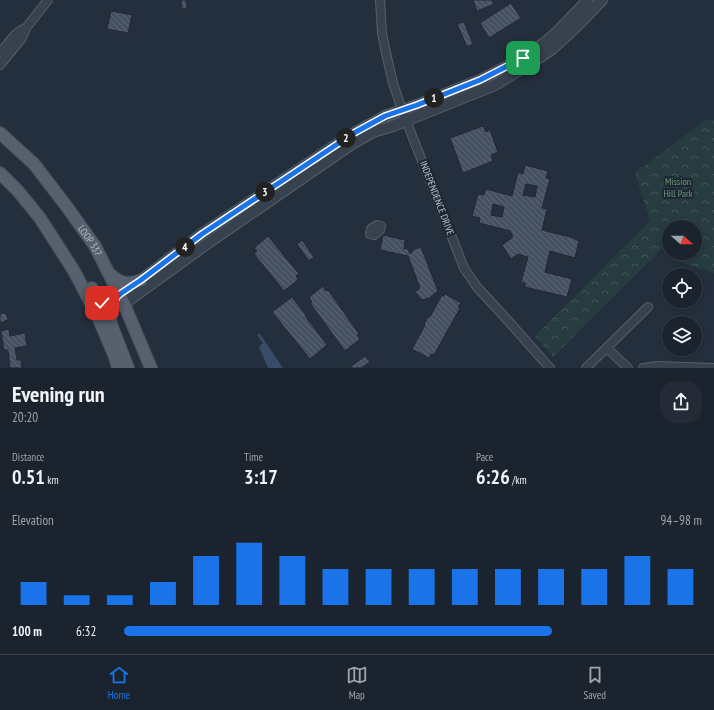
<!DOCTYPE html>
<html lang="en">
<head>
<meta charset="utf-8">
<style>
	:root { --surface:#1b232e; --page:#242b36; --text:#f1f3f6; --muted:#a0a4aa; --line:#39404a; --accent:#1a73e8 }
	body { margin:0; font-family:"PT Sans Narrow",sans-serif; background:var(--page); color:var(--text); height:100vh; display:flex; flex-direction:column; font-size:15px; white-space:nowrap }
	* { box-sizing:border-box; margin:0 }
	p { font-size:13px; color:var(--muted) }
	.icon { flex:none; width:22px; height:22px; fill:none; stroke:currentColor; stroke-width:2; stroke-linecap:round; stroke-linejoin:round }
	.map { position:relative; height:368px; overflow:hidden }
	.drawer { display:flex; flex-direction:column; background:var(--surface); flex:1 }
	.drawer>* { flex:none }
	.needle { width:26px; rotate:111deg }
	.buttons { position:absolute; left:662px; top:220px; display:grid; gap:8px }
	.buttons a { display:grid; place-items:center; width:40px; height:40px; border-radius:50%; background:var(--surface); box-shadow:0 2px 6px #0003,0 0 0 1px var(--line); font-size:20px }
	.pin { position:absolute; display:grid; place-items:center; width:34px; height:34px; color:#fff; margin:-17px; border-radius:8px; box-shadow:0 2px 6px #0006 }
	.km { position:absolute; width:20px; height:20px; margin:-10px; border-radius:50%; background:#222; color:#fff; font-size:11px; line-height:20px; text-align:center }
	.round { display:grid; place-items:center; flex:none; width:42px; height:42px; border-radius:16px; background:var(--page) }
	.head { display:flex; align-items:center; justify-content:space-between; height:68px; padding:0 12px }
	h1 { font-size:22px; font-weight:600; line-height:30px }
	.figures { display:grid; grid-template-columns:repeat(3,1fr); gap:6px; height:68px; padding:4px 12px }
	.figures div { display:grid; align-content:center }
	.figures b { font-size:20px; font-weight:600 }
	.figures small { font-size:11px; font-weight:400 }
	.figures p { font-size:11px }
	.chart { height:112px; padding:8px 12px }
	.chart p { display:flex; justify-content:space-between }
	.chart svg { width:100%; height:72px; margin-top:4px; stroke:var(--accent); stroke-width:6 }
	ul { padding:0 12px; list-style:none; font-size:13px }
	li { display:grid; grid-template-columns:64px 48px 1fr; align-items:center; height:30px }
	li i { height:10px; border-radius:5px; background:var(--accent) }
	.tab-bar { display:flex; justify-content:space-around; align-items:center; height:56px; border-top:1px solid var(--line); background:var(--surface); font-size:11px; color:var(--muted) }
	.tab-bar a { display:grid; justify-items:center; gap:2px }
	.tab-bar .on { color:var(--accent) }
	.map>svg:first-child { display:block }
</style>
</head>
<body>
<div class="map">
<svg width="714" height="368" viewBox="0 0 714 368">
	<defs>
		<pattern id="park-crowns" width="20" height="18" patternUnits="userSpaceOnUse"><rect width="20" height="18" fill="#263c3f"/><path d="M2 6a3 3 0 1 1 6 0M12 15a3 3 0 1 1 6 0" fill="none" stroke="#435659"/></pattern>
		<pattern id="building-back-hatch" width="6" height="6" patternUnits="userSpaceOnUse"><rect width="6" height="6" fill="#455162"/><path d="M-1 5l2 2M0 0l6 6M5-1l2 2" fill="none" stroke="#5d6877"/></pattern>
	</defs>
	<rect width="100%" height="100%" fill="#242f3e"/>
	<!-- park -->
	<path fill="url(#park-crowns)" fill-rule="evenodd" d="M 705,120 L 714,121 L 714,273 L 674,260 L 669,257 L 662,249 L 553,357 L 535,336 L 650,221 L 635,173 ZM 669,227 L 695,227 L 695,253 L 669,253 Z"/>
	<!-- water -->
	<path fill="#394c67" d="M 260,334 L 283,368 L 268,368 L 259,347 L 263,343 L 257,335 Z"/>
	<!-- building -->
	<g fill="url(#building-back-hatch)" stroke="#1f2835" fill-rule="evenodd">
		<path d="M 181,0 L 186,0 L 187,9 L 182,9 Z"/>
		<path d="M 473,0 L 492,0 L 494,4 L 477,11 Z"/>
		<path d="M 511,3 L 521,18 L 489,38 L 480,23 Z"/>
		<path d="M 111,11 L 132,15 L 128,33 L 107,29 Z"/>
		<path d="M 464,22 L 473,44 L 467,47 L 457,24 Z"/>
		<path d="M 483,126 L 486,132 L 490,130 L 498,152 L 491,155 L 493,161 L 463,173 L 450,138 Z"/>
		<path d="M 525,165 L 548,171 L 546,178 L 550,179 L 542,208 L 547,209 L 542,230 L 574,238 L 574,239 L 579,241 L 575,258 L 550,251 L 545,272 L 572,279 L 567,297 L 525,287 L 525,283 L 521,282 L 528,257 L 518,254 L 511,259 L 502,245 L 513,237 L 510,231 L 479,223 L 480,218 L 472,216 L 478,194 L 484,195 L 486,189 L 512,196 L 518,172 L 523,174 ZM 526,184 L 537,186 L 535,197 L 523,195 ZM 493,204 L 504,207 L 502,217 L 491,215 Z"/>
		<path d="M 383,235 L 405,240 L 404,249 L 407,248 L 410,254 L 415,249 L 421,247 L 438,291 L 429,298 L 422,300 L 415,292 L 420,288 L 408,256 L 380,250 Z"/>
		<path d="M 268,236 L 299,274 L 296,276 L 298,280 L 284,291 L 254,254 L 257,251 L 254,248 Z"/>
		<path d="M 302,240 L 314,257 L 309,261 L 297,244 Z"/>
		<path d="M 323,286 L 326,291 L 328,290 L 359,334 L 357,335 L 360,339 L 345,351 L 310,303 L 312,302 L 309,297 Z"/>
		<path d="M 445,294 L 461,303 L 458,307 L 460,308 L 434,355 L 431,354 L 429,358 L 412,349 L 425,325 L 424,324 L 429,316 L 430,317 L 442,295 L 444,296 Z"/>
		<path d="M 292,297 L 306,315 L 305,316 L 327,345 L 310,359 L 272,312 Z"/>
		<path d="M 6,313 L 8,320 L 0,323 L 0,314 Z"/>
		<path d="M 9,329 L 10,336 L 25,333 L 27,346 L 15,348 L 17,360 L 21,360 L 22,368 L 10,368 L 8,350 L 4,350 L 1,331 Z"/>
		<path d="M 365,356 L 370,362 L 361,368 L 349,368 Z"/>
	</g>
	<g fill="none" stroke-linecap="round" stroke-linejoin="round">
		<!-- minor casing -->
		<g stroke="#565f6c" stroke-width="10">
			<g id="minor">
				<path d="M 380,0 L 382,33 L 386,53 L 393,83 L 402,110 L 464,268 L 477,287 L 502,314 L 550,368"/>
				<path d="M 0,53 C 8,44 15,31 26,28"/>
				<path d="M 0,65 L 22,38 L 26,28 L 48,0"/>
				<path d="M 377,225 L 381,226 L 380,230 L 374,235 L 370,234 L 371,229 Z"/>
				<path d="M 607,348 L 628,368"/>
				<path d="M 586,368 L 648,307"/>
				<path d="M 643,368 L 658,366 L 714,368"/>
			</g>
		</g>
		<!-- tertiary casing -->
		<g stroke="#565f6c" stroke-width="12">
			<g id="tertiary">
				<path d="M 120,294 L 141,280 L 202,234 L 354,133 L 385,116 L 417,105 L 480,80 L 523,58 L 543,44 L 557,32 L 588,0"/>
				<path d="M 124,304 L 208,243 L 352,144 L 373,132 L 393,126 L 495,85 L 539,58 L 552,49 L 577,26 L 602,0"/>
			</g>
		</g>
		<!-- primary casing -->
		<g stroke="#414a57" stroke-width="14">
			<g id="primary">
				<path id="s1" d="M 0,133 L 34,164 L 64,203 L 95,246 L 124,304 L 151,368"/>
				<path d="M 0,173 L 18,191 L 40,218 L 74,271 L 98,317 L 115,357 L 118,368"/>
				<path d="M 111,275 C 121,284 128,285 141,280"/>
				<path d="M 92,288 L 98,299 L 102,303 L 114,305 L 124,304"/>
				<path d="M 116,298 C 112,306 110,315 111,324 L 128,368"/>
			</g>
		</g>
		<!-- minor -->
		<use href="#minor" stroke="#38414e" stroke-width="8"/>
		<!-- tertiary -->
		<use href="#tertiary" stroke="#38414e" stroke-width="10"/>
		<!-- primary -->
		<use href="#primary" stroke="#56606e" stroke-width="12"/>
	</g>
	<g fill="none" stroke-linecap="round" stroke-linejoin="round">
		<!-- route casing -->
		<g stroke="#fff" stroke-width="8">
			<path id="route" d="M 102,303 L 113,305 L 117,297 L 120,294 L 141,280 L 202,234 L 354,133 L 385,116 L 417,105 L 480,80 L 523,58"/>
		</g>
		<!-- route -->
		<use href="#route" stroke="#1a73e8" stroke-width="5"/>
	</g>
	<g text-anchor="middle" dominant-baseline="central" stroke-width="4" stroke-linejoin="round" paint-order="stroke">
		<!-- park labels -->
		<g font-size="10" fill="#6b9a76" stroke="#1d2633">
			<text x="678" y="181">Mission<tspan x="678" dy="12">Hill Park</tspan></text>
		</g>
		<!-- street labels -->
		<g font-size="10" fill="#b4bcc9" stroke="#1d2633">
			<text transform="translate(437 198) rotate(69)">INDEPENDENCE DRIVE</text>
			<text stroke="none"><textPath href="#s1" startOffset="141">LOOP 337</textPath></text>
		</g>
	</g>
</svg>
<div class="buttons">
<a><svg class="needle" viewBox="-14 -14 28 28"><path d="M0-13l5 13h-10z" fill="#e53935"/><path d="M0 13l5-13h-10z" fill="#a0a4aa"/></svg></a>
<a><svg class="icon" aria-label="locate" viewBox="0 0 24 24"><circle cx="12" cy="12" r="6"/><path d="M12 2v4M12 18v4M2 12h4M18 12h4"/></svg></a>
<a><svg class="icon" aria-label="layers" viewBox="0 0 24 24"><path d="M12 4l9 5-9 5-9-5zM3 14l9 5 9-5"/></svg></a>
</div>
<div class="pin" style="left:523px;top:58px;background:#1e9e55"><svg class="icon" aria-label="arrive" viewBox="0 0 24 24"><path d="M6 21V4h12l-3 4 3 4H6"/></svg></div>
<div class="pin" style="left:102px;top:303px;background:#d93025"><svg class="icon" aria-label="check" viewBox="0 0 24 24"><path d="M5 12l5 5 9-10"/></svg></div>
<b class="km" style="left:434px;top:98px">1</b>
<b class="km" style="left:346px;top:138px">2</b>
<b class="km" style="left:265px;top:192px">3</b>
<b class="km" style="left:185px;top:247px">4</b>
</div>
<section class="drawer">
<div class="head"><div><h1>Evening run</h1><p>20:20</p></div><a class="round"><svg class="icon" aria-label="share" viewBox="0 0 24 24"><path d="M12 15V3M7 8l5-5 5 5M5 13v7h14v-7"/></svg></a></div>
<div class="figures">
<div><p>Distance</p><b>0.51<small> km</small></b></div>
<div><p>Time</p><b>3:17</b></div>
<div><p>Pace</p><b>6:26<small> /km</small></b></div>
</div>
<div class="chart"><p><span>Elevation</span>94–98 m</p>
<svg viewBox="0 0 160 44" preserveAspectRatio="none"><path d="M5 44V30M15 44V38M25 44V38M35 44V30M45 44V14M55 44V6M65 44V14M75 44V22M85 44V22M95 44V22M105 44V22M115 44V22M125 44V22M135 44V22M145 44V14M155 44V22"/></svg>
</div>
<ul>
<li><b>100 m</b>6:32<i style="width:74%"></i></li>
</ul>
</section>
<nav class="tab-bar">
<a class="on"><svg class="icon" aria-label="home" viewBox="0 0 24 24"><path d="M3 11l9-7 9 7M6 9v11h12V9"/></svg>Home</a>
<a><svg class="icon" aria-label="map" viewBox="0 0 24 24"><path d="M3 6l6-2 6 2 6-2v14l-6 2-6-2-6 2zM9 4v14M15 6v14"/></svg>Map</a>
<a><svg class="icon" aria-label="saved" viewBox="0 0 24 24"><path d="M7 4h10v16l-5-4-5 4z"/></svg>Saved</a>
</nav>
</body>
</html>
